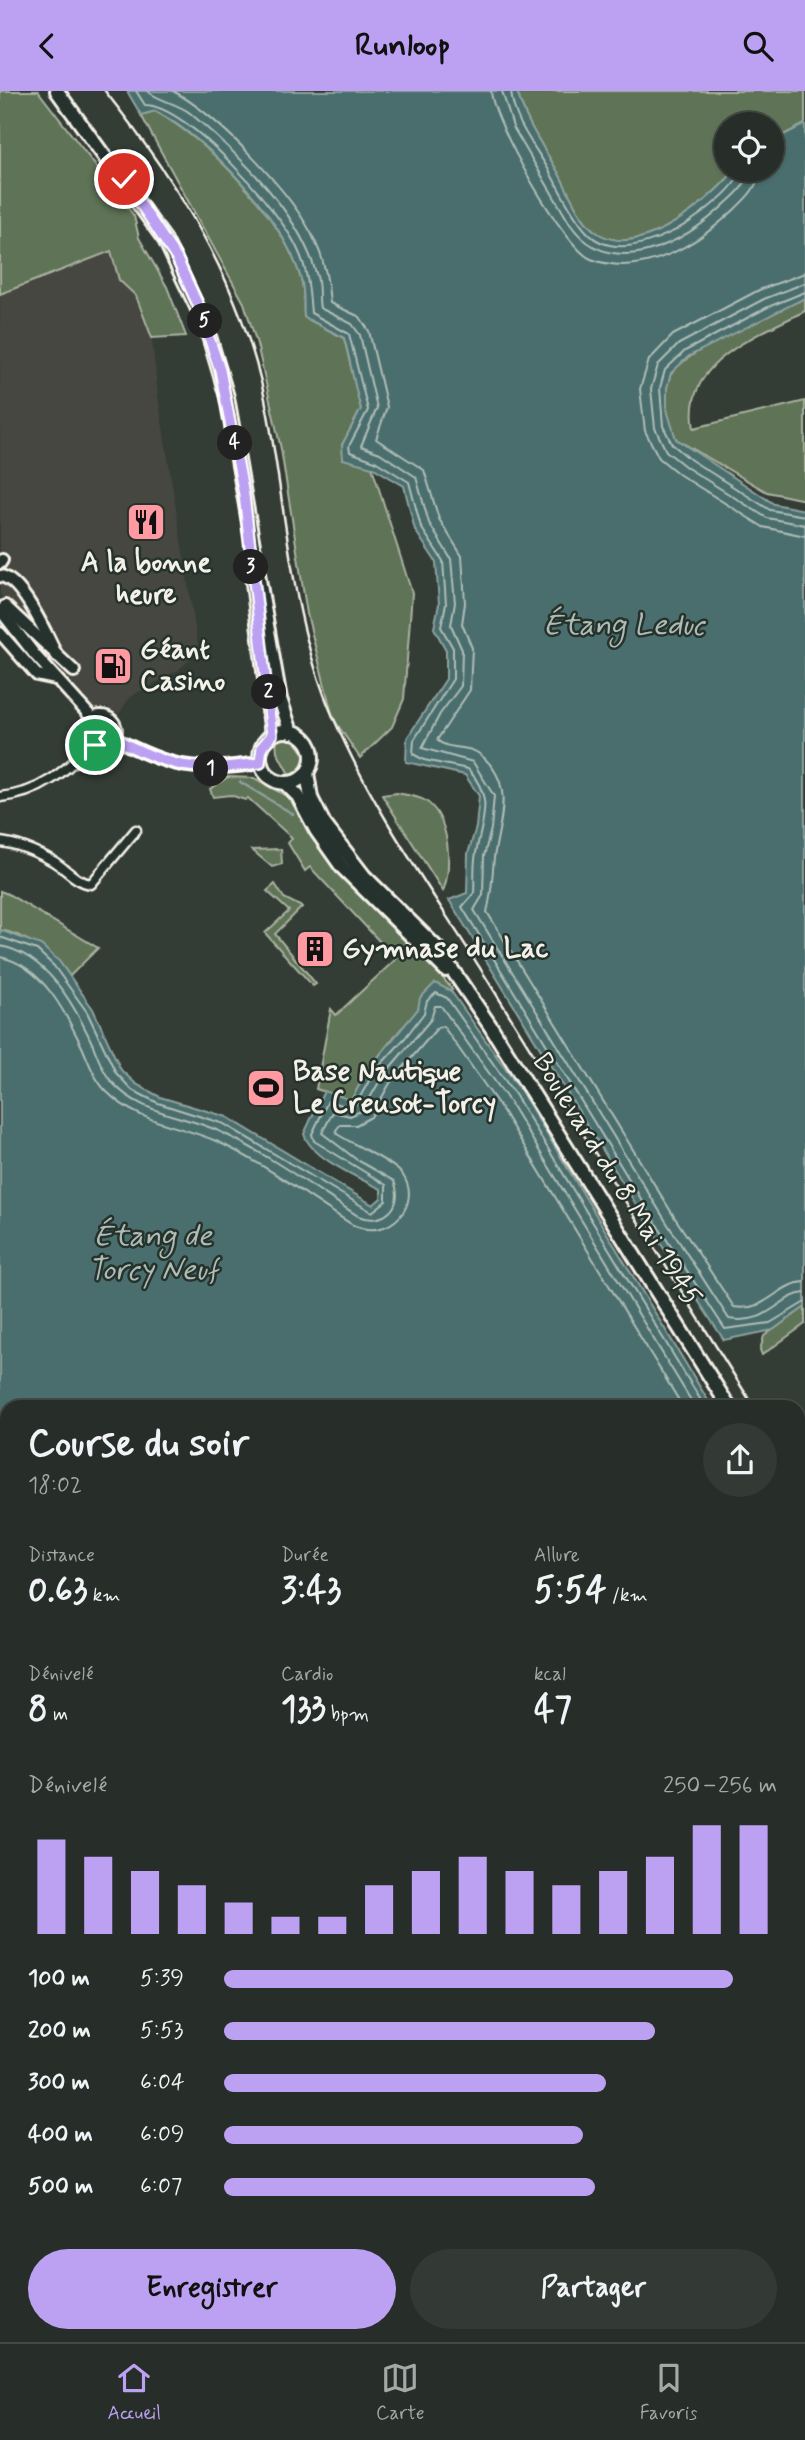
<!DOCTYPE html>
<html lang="fr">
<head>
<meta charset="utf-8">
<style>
	:root { --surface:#272d28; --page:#333934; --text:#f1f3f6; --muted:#a4a8a8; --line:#434945; --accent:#bca0f2 }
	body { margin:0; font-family:Mynerve,sans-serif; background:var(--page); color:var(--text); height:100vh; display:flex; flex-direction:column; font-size:26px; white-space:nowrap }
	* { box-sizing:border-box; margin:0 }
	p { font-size:23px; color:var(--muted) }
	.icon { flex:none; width:38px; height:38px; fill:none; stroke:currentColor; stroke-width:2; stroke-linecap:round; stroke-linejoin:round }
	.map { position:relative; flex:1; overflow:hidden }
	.side { position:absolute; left:0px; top:1309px; width:805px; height:943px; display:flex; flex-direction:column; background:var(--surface); border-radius:21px 21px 0 0; box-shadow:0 2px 5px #0004,0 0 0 2px var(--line) }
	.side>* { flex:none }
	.controls { position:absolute; left:714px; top:21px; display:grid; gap:14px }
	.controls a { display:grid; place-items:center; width:70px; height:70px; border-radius:50%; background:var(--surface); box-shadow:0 2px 5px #0004,0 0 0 2px var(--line); font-size:35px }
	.pin { position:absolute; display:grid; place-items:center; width:60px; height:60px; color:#fff; margin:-30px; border:4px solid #fff; border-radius:50%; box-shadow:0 2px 7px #0007 }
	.km { position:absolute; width:35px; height:35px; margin:-18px; border-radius:50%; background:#222; color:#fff; font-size:19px; line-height:35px; text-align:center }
	.round { display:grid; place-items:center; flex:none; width:74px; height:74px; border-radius:37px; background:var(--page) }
	.headline { display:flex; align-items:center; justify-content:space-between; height:119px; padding:0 28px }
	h1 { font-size:38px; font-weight:700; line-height:52px }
	.metrics { display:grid; grid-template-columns:repeat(3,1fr); gap:10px; height:119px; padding:7px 28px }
	.metrics div { display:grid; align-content:center }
	.metrics b { font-size:35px; font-weight:700 }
	.metrics small { font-size:19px; font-weight:400 }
	.metrics p { font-size:19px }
	.chart { height:196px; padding:14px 28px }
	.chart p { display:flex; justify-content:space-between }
	.chart svg { width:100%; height:126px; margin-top:7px; stroke:var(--accent); stroke-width:6 }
	.button { display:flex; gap:14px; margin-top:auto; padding:14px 28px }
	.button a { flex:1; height:80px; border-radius:42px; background:var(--accent); color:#111; font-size:28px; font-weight:700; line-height:80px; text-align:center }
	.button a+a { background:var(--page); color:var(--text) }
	ul { padding:0 28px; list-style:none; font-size:23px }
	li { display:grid; grid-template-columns:112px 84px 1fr; align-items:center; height:52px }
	li i { height:18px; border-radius:9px; background:var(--accent) }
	header { display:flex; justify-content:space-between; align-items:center; height:91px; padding:0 28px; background:var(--accent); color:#111; font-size:32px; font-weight:700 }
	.tabs { display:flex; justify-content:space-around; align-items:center; height:98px; border-top:2px solid var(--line); background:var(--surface); font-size:19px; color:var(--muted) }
	.tabs a { display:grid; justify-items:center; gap:4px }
	.tabs .on { color:var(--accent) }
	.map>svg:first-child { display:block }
</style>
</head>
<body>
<header><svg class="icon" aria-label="back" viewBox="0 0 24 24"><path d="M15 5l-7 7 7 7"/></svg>Runloop<svg class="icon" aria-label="search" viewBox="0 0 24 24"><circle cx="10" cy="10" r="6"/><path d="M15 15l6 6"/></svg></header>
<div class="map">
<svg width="805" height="2251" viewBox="0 0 805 2251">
	<rect width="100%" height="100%" fill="#343c36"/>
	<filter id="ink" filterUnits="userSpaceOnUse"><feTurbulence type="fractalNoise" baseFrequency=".0143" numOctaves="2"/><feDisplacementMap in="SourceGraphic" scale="14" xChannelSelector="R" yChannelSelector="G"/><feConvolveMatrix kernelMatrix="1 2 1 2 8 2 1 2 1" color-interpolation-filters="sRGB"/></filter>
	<g filter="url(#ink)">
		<!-- built -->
		<g fill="#454740">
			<path d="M 111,160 L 119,189 L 136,205 L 152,247 L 158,305 L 198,555 L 191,568 L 177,580 L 130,606 L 119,623 L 107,616 L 97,618 L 88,612 L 31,549 L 16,523 L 0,504 L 0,203 Z"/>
			<path d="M 805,2107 L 805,2204 L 798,2204 L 798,2109 Z"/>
		</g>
		<!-- green -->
		<g fill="#5f7357" stroke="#aab2a0" stroke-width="2">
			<path d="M 0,0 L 38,0 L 134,125 L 139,147 L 167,196 L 186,245 L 152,247 L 136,205 L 119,189 L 111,160 L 0,203 Z"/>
			<path d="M 517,0 L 805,0 L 805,33 L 772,50 L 772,33 L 726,33 L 726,79 L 735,79 C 710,109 643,168 599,143 C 580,132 568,99 558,81 C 542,54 525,30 517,0 Z"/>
			<path d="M 155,20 C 210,50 284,128 301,188 C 305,200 303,214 304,226 L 344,247 L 361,318 L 342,354 L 372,376 L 412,502 L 404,608 L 392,636 L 360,667 L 333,627 L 307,523 L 281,358 L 257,253 L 244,212 L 141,24 Z"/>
			<path d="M 805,207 L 805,220 C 758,244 681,271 694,337 L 805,310 L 805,409 L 767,401 L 676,348 C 668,329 661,304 670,285 C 682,260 777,220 805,207 Z"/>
			<path d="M 282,647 L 294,649 L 305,663 L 301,680 L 291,687 L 277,661 L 276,649 Z"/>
			<path d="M 228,686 L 254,687 L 293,709 L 332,775 L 421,861 L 452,898 C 414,913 371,972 351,1009 L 316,998 L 331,918 L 336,924 L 396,868 L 310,776 L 305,780 L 288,752 L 292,747 L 248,707 L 245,709 L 230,704 L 213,706 L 210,698 Z"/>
			<path d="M 397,702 C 406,704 417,705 424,709 C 450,724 453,776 443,800 L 382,704 Z"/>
			<path d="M 281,758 L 282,773 L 272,776 L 252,759 Z"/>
			<path d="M 275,793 L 284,807 L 302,816 L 275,843 L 316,893 L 313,895 L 265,842 L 289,820 L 267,800 Z"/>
			<path d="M 0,800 L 8,803 L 98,857 L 70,885 C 55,865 25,843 0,839 Z"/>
			<path d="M 805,1216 L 805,1233 L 762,1264 L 760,1259 L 764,1245 Z"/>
			<path d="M 798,1634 L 805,1639 L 805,1754 L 798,1758 Z"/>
			<path d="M 7,1669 L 7,1731 L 0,1735 L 0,1672 Z"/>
			<path d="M 798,1778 L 805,1783 L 805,1893 L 798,1895 Z"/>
			<path d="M 7,1825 L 7,2245 L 58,2245 L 58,2249 L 0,2244 L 0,1837 Z"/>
			<path d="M 802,1911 L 805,1930 L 805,2056 L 798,2054 L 798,1912 Z"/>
			<path d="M 139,2245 L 718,2245 L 719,2251 L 132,2251 Z"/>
		</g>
		<!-- water -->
		<g fill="#4a6e6d" stroke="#8ea29e" stroke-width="2">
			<path d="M 127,0 L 517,0 C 525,30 542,54 558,81 C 568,99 580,132 599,143 C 643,168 710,109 735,79 L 772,79 L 772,50 L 805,33 L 805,207 L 689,265 L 671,282 L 667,297 L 667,319 L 676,348 L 774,413 L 805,419 L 805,1216 L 773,1239 L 724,1249 L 653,1141 L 449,809 L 467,802 L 468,763 L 476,736 L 479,705 L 465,684 L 406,671 L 407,647 L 446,588 L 446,559 L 434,537 L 439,513 L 436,471 L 415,439 L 404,395 L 372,376 L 343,368 L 342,354 L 361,318 C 354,295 351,271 344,247 L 304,226 C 303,214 305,200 301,188 C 284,128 210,49 155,20 L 141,24 Z"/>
			<path d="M 0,839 L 41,854 L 59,870 L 93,918 L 121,979 L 136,993 L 160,1006 L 227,1026 L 373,1114 L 381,1107 L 381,1098 C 359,1087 311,1067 304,1043 L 324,1000 L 351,1009 L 369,977 L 418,918 L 420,907 L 435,892 L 451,900 L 521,1000 L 712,1316 L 7,1316 L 7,1669 L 0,1672 Z"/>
		</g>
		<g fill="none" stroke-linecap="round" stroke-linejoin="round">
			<!-- shore -->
			<g stroke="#b0bdb7" stroke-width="2">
				<path d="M 136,0 L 145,14 C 187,14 281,120 298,159 C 308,180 309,199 311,222 L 349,243 L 368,319 L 349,355 L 350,361 L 375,370 L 409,391 L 421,436 L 443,470 L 446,513 L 441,536 L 453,557 L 453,588 L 414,649 L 413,663 L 424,669 L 468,678 C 495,708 482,728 476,762 C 473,775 475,789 474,802 L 462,816 L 659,1137 L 725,1238 L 770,1232 L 805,1211"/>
				<path d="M 148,0 C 154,8 179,13 190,22 C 240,65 299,120 317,185 C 320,196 318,207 320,217 L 352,233 L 360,244 L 377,317 L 361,355 L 380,362 L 416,386 L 429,432 L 451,468 L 455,512 L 451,534 L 462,559 L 461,595 L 440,623 L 422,657 L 473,671 L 494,705 L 491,738 L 484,765 L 483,804 L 474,819 L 667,1132 L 729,1228 C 769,1235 779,1204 805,1202"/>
				<path d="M 173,0 C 217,24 294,103 315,150 C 325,171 328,190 330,212 L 360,226 L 369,240 L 387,316 L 376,348 L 424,379 L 439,428 L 462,465 L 465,512 L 462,533 L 472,557 L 470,599 L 437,649 C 448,660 470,653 482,665 C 516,695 499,730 494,767 C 492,787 492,802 487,821 L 675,1127 L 734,1216 C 767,1222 777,1192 805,1191"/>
				<path d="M 491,0 C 492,29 564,157 591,168 C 643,188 698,153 735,118 C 746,107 759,96 759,79"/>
				<path d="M 502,0 L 513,36 L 570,133 C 611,192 685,152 725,113 C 735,104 748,93 749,79"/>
				<path d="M 511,0 C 513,28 533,53 547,76 C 559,97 570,122 586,140 C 615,174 675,143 702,122 C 714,112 738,95 740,79"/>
				<path d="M 805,182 L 759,199 L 673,244 L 649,269 L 640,298 L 645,340 L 659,367 L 680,384 L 763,436 L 805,445"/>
				<path d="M 805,192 L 764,208 L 679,253 L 658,274 L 651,298 L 655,337 L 666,360 L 686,376 L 767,427 L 805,434"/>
				<path d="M 805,201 L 768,216 L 685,260 L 665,279 L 660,297 L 663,335 L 672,353 L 691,369 L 770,419 L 805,425"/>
				<path d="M 0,846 L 37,859 L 54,875 L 87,921 L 116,982 L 132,999 L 158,1012 L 224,1033 L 372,1121 L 386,1110 L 386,1094 L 314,1050 L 312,1043 L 328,1010 L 349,1016 L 356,1013 L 374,981 L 405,947 L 424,922 L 427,910 L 436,902 L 447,907 L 516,1005 L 705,1316"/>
				<path d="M 0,855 C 46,863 74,913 92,952 C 97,964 102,980 111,990 C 140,1024 183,1023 221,1041 C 269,1064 313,1096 358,1125 C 383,1135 405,1116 394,1090 L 357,1069 L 322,1042 L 333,1021 L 350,1025 L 363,1019 L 382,986 L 431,928 L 435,915 L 441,915 L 509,1010 L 695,1316"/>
				<path d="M 0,866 C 42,874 66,922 83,958 C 89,972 95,989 106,1000 C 137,1032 177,1033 216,1050 C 264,1072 308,1106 353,1134 C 389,1151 424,1113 402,1083 C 393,1071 352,1053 337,1043 L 336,1039 L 340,1034 L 356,1034 L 371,1026 L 390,992 L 438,936 L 443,935 L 501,1017 L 683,1316"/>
			</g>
			<!-- stream -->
			<g stroke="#8ea29e" stroke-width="2.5">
				<path d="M 240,691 L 293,723"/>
				<path d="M 798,1873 L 805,1870"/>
				<path d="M 798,1921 L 802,1913"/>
				<path d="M 0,2098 L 7,2094"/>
			</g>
			<!-- minor casing -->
			<g stroke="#f4f1e8" stroke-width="13">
				<g id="minor">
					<path d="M 0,706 C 39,703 67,680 92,652"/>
					<path d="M 0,751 C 18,753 37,761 53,770 C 66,778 76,791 91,793 L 136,739"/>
					<path d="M 122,2251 L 130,2245"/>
				</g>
			</g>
			<!-- tertiary casing -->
			<g stroke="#f4f1e8" stroke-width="16">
				<g id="tertiary">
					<path d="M 0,472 L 2,469"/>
					<path d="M 0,485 C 22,487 48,546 57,565"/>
					<path d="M 5,515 L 74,580"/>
					<path d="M 0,519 L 35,564 L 93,628"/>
					<path d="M 0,542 L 37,584 L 56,588"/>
					<circle cx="101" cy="640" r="15"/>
					<path d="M 114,647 C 172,678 196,681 260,672"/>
					<path d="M 0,1742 L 7,1739"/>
					<path d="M 798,1904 L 805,1902"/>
				</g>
			</g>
			<!-- secondary casing -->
			<g stroke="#f4f1e8" stroke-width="18">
				<g id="secondary">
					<path d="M 57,0 L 165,149 L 206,235 L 227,306 L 280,608 L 291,641"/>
					<path d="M 252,484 L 272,644"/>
					<circle cx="286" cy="666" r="26"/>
					<path d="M 307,682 L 311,707 L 324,733 L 364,785 L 438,858 L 491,936 L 729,1316"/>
					<path d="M 285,692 L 298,705 L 316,739 L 342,776 L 446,879"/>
					<path d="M 798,1428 L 805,1440"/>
				</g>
			</g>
			<!-- minor -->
			<use href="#minor" stroke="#26332d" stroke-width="8"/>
			<!-- tertiary -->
			<use href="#tertiary" stroke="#26332d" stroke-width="10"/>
			<!-- secondary -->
			<use href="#secondary" stroke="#26332d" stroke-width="12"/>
			<!-- rail -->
			<g stroke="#f4f1e8" stroke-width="2.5">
				<path d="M 105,0 C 179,94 240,190 265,308 C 287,416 289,526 334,628 C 373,719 433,802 485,885 C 574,1029 664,1172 754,1316"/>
				<path d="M 798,1387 L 805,1399"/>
			</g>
		</g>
	</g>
	<g fill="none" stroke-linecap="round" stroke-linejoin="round" filter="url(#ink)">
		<!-- route casing -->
		<g stroke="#fff" stroke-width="14">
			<path id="route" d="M 95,654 L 106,654 L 114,647 C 172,678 196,681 260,672 L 262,656 L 272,644 L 244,404 L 220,279 L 198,214 L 177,168 L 124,88"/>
		</g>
		<!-- route -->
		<use href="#route" stroke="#bca0f2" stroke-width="9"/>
	</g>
	<!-- icons -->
	<defs>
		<g id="restaurant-square" transform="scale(2.0125)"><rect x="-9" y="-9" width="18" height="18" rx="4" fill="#ff9aa2" stroke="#26332d"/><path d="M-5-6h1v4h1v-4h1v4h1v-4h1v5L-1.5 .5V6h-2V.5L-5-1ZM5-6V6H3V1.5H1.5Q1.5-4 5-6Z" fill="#111"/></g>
		<g id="fuel-square" transform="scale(2.0125)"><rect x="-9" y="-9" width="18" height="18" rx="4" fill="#ff9aa2" stroke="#26332d"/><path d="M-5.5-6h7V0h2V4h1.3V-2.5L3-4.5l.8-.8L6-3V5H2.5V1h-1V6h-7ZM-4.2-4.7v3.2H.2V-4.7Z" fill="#111"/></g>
		<g id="building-square" transform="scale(2.0125)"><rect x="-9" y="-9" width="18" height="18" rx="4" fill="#ff9aa2" stroke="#26332d"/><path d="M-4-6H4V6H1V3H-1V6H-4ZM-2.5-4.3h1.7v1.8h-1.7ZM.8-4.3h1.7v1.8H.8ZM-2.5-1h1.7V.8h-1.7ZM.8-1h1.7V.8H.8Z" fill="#111"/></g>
		<g id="stadium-square" transform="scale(2.0125)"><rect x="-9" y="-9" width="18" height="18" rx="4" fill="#ff9aa2" stroke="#26332d"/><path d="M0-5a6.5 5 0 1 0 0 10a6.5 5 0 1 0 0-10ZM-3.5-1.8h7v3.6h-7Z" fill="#111"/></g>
	</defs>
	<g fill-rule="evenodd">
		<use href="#restaurant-square" x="146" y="431"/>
		<use href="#fuel-square" x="113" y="575"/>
		<use href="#building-square" x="315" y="858"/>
		<use href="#stadium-square" x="266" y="997"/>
	</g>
	<g text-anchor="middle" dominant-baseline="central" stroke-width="5" stroke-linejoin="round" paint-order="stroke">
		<!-- poi labels -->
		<g font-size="28" font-weight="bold" fill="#f4f1e8" stroke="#26332d" text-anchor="start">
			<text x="146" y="472" text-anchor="middle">A la bonne<tspan x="146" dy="32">heure</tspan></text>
			<text x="140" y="559">Géant<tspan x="140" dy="32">Casino</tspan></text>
			<text x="342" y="858">Gymnase du Lac</text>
			<text x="293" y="981">Base Nautique<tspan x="293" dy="32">Le Creusot-Torcy</tspan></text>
		</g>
		<!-- street labels -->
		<g font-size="28" fill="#f4f1e8" stroke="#26332d">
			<text transform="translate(616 1089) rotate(58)">Boulevard du 8 Mai 1945</text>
		</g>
		<!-- water labels -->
		<g font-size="30" font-style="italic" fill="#b0bdb7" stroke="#26332d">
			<text x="624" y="534">Étang Leduc</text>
			<text x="153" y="1145">Étang de<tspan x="153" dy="34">Torcy Neuf</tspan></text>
		</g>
	</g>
</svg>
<div class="controls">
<a><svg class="icon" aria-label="locate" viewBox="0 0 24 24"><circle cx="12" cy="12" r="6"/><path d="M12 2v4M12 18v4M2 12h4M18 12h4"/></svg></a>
</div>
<div class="pin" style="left:95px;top:654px;background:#1e9e55"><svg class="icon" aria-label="arrive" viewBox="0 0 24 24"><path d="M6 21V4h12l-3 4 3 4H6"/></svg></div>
<div class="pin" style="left:124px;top:88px;background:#d93025"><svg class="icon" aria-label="check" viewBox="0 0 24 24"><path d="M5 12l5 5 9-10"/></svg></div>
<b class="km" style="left:211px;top:678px">1</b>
<b class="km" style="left:269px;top:601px">2</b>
<b class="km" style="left:251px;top:476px">3</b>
<b class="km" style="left:235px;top:352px">4</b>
<b class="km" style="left:205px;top:230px">5</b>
<section class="side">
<div class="headline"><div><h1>Course du soir</h1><p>18:02</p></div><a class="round"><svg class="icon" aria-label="share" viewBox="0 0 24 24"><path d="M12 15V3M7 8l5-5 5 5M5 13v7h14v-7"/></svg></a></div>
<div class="metrics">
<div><p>Distance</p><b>0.63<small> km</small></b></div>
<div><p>Durée</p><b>3:43</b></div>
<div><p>Allure</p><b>5:54<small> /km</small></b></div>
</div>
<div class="metrics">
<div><p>Dénivelé</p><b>8<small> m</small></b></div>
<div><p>Cardio</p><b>133<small> bpm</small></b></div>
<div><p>kcal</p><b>47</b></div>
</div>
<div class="chart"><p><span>Dénivelé</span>250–256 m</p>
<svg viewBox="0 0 160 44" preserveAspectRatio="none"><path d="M5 44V11M15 44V17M25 44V22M35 44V27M45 44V33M55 44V38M65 44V38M75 44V27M85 44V22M95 44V17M105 44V22M115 44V27M125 44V22M135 44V17M145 44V6M155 44V6"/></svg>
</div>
<ul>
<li><b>100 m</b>5:39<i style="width:92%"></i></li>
<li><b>200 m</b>5:53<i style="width:78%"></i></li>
<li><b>300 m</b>6:04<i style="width:69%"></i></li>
<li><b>400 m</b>6:09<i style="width:65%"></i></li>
<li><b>500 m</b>6:07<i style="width:67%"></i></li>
</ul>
<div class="button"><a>Enregistrer</a><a>Partager</a></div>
</section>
</div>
<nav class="tabs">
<a class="on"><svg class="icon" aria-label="home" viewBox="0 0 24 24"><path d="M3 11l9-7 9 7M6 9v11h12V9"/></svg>Accueil</a>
<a><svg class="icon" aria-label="map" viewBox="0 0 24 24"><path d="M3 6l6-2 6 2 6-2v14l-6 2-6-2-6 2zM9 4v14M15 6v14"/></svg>Carte</a>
<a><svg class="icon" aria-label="saved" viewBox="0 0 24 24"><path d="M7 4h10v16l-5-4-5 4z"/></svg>Favoris</a>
</nav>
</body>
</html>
